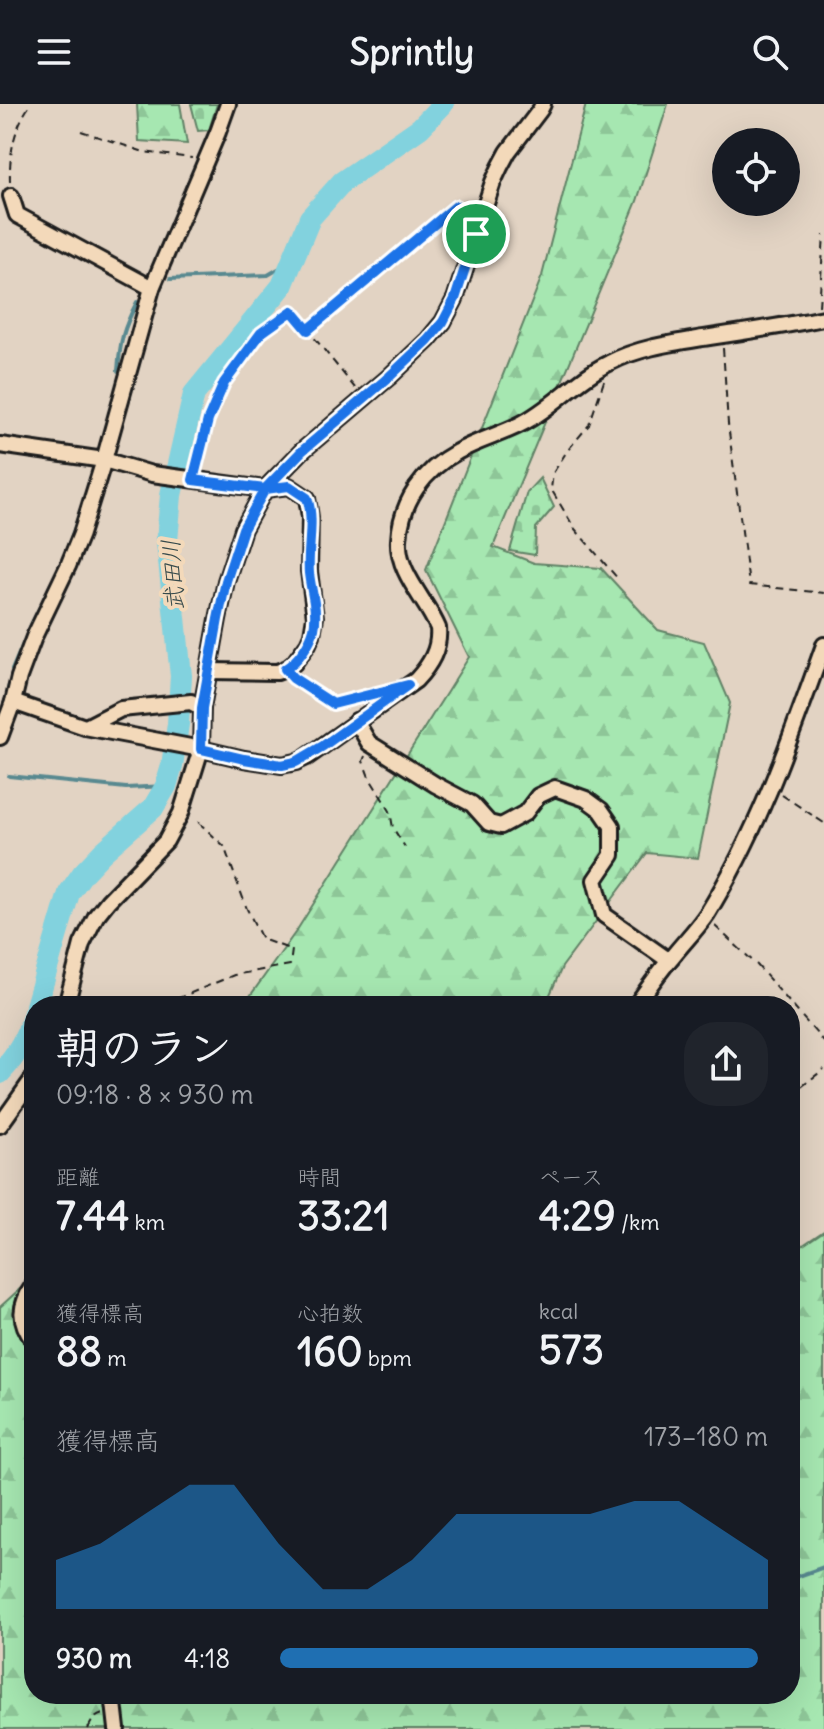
<!DOCTYPE html>
<html lang="ja">
<head>
<meta charset="utf-8">
<style>
	:root { --surface:#171b24; --page:#20242c; --text:#f1f3f6; --muted:#9ea1a6; --accent:#1f6fb2 }
	body { margin:0; font-family:Delius,"Klee One",sans-serif; background:var(--page); color:var(--text); height:100vh; display:flex; flex-direction:column; font-size:30px; white-space:nowrap }
	* { box-sizing:border-box; margin:0 }
	p { font-size:26px; color:var(--muted) }
	.icon { flex:none; width:44px; height:44px; fill:none; stroke:currentColor; stroke-width:2; stroke-linecap:round; stroke-linejoin:round }
	.map { position:relative; flex:1; overflow:hidden }
	.drawer { position:absolute; left:24px; top:892px; width:776px; height:708px; display:flex; flex-direction:column; background:var(--surface); border-radius:32px; box-shadow:0 8px 32px #0002 }
	.drawer>* { flex:none }
	.fabs { position:absolute; left:712px; top:24px; display:grid; gap:16px }
	.fabs a { display:grid; place-items:center; width:88px; height:88px; border-radius:50%; background:var(--surface); box-shadow:0 8px 32px #0002; font-size:40px }
	.pin { position:absolute; display:grid; place-items:center; width:68px; height:68px; color:#fff; margin:-34px; border:4px solid #fff; border-radius:50%; box-shadow:0 2px 8px #0007 }
	.round { display:grid; place-items:center; flex:none; width:84px; height:84px; border-radius:32px; background:var(--page) }
	.summary { display:flex; align-items:center; justify-content:space-between; height:136px; padding:0 32px }
	h1 { font-size:44px; font-weight:700; line-height:60px }
	.stats { display:grid; grid-template-columns:repeat(3,1fr); gap:12px; height:136px; padding:8px 32px }
	.stats div { display:grid; align-content:center }
	.stats b { font-size:40px; font-weight:700 }
	.stats small { font-size:22px; font-weight:400 }
	.stats p { font-size:22px }
	.chart { height:224px; padding:16px 32px }
	.chart p { display:flex; justify-content:space-between }
	.chart svg { width:100%; height:144px; margin-top:8px; fill:var(--accent); opacity:.7 }
	ul { padding:0 32px; list-style:none; font-size:26px }
	li { display:grid; grid-template-columns:128px 96px 1fr; align-items:center; height:60px }
	li i { height:20px; border-radius:10px; background:var(--accent) }
	header { display:flex; justify-content:space-between; align-items:center; height:104px; padding:0 32px; background:var(--surface); font-size:36px; font-weight:700 }
	.map>svg:first-child { display:block }
</style>
</head>
<body>
<header><svg class="icon" aria-label="menu" viewBox="0 0 24 24"><path d="M4 6h16M4 12h16M4 18h16"/></svg>Sprintly<svg class="icon" aria-label="search" viewBox="0 0 24 24"><circle cx="10" cy="10" r="6"/><path d="M15 15l6 6"/></svg></header>
<div class="map">
<svg width="824" height="1625" viewBox="0 0 824 1625">
	<defs>
		<pattern id="forest-firs" width="22" height="20" patternUnits="userSpaceOnUse" patternTransform="scale(2)"><rect width="22" height="20" fill="#a6e7b1"/><path d="M5 1l3.5 6h-7zM16 11l3.5 6h-7z" fill="#8ec698"/></pattern>
		<pattern id="cemetery-stones" width="16" height="16" patternUnits="userSpaceOnUse" patternTransform="scale(2)"><rect width="16" height="16" fill="#a6e7b1"/><path d="M2 7V4a2 2 0 0 1 4 0v3zM10 15v-3a2 2 0 0 1 4 0v3z" fill="#8ec698"/></pattern>
	</defs>
	<rect width="100%" height="100%" fill="#e2d3c3"/>
	<filter id="ink" filterUnits="userSpaceOnUse"><feTurbulence type="fractalNoise" baseFrequency=".0125" numOctaves="2"/><feDisplacementMap in="SourceGraphic" scale="16" xChannelSelector="R" yChannelSelector="G"/><feConvolveMatrix kernelMatrix="1 2 1 2 8 2 1 2 1" color-interpolation-filters="sRGB"/></filter>
	<g filter="url(#ink)">
		<!-- forest -->
		<g fill="url(#forest-firs)" stroke="#618266" stroke-width="2">
			<path d="M 137,0 L 180,0 L 187,40 L 139,37 Z"/>
			<path d="M 586,0 L 668,0 L 637,97 L 493,443 L 534,459 L 601,464 L 658,526 L 704,538 L 730,599 L 698,754 L 647,749 L 562,863 L 545,902 L 243,902 L 297,826 L 469,553 L 426,466 L 542,172 Z"/>
			<path d="M 824,1127 L 824,1625 L 0,1625 L 0,1203 L 34,1172 L 34,1590 L 790,1590 L 790,1150 Z"/>
		</g>
		<!-- cemetery -->
		<g fill="url(#cemetery-stones)" stroke="#618266" stroke-width="2">
			<path d="M 191,0 L 217,0 L 209,26 L 198,27 Z"/>
			<path d="M 540,374 L 554,403 L 536,424 L 535,451 L 510,447 L 527,388 Z"/>
		</g>
		<g fill="none" stroke-linecap="round" stroke-linejoin="round">
			<!-- stream -->
			<g stroke="#598990" stroke-width="4">
				<path d="M 170,175 L 268,171 L 292,157"/>
				<path d="M 118,267 C 120,237 123,225 137,198"/>
				<path d="M 12,566 L 31,521 L 62,459 L 85,395"/>
				<path d="M 5,600 L 9,581"/>
				<path d="M 9,672 L 126,684 L 166,682"/>
				<path d="M 790,1475 L 824,1463"/>
			</g>
			<!-- river -->
			<g stroke="#82d2de" stroke-width="22">
				<path d="M 36,902 L 69,789 L 83,769 L 103,748 L 153,704 L 166,682 L 172,662 L 178,620 L 181,572 L 167,437 L 171,391 L 194,290 L 282,182 L 310,114 L 342,78 L 420,24 L 443,0"/>
				<path d="M 0,969 C 17,951 28,933 34,909"/>
			</g>
			<!-- minor casing -->
			<g stroke="#1c1c1c" stroke-width="20">
				<g id="minor">
					<path d="M 11,92 L 17,111 L 152,184"/>
					<path d="M 0,341 L 104,356 L 152,370 L 189,375 L 265,385 L 289,382 L 307,394 L 310,413 L 309,467 L 315,513 L 312,531 L 308,540 L 294,559 L 288,564 L 277,568 L 208,567"/>
					<path d="M 13,598 L 85,623 L 201,645 L 244,655 L 282,661 L 296,658 L 307,653 L 416,576 C 430,561 440,545 438,524 C 426,495 397,469 399,436 C 401,397 424,366 457,348 C 476,337 499,331 519,321 C 552,305 576,275 609,259 C 637,244 672,239 703,234 C 743,228 784,222 824,214"/>
					<path d="M 356,617 L 369,639 L 436,681 L 472,700 L 489,719 L 501,722 L 525,709 L 538,692 L 555,684 L 586,695 L 601,706 L 612,722 L 612,751 L 595,776 L 604,811 L 668,856"/>
					<path d="M 86,623 L 121,605 L 191,598 L 202,604"/>
					<path d="M 0,633 L 13,598 L 19,573 L 34,533 L 68,462 L 81,430 L 104,356 L 152,184 L 218,28 L 228,0"/>
					<path d="M 66,902 L 82,840 L 96,812 L 108,797 L 166,737 L 181,709 L 201,645 L 202,604 L 218,515 L 226,477 L 243,425 L 265,385 L 302,347 L 389,273 L 428,236 L 443,218 L 455,195 L 493,78 L 500,63 L 508,48 L 540,6 L 543,0"/>
					<path d="M 635,902 C 647,886 659,868 672,853 C 683,839 697,825 707,810 C 759,726 791,633 824,541"/>
					<path d="M 0,1021 L 34,973"/>
					<path d="M 34,1180 C 19,1202 18,1216 34,1238"/>
					<path d="M 113,1590 L 117,1625"/>
				</g>
			</g>
			<!-- path -->
			<g stroke="#1c1c1c" stroke-width="2" stroke-dasharray="8 6" stroke-linecap="butt">
				<path d="M 291,0 L 293,0"/>
				<path d="M 81,27 L 144,48 L 192,54"/>
				<path d="M 10,78 C 9,51 14,22 31,0"/>
				<path d="M 819,202 L 824,131"/>
				<path d="M 723,244 L 728,320 L 749,481 L 824,489"/>
				<path d="M 604,277 L 589,321 L 567,347 L 553,369 L 551,385 L 575,425 L 619,476"/>
				<path d="M 355,284 L 308,226 L 456,102 L 466,116"/>
				<path d="M 197,363 L 208,316 L 224,279 L 261,229 L 292,207 L 308,226"/>
				<path d="M 294,574 L 333,600 L 371,590"/>
				<path d="M 365,652 L 363,657 L 369,673 L 390,707 L 393,724 L 405,743"/>
				<path d="M 782,691 L 824,719"/>
				<path d="M 715,822 L 757,861 L 824,938"/>
				<path d="M 169,902 L 167,899 L 234,871 L 290,861 L 292,846 L 262,835 L 247,805 L 224,742 L 195,715"/>
				<path d="M 790,992 L 824,965"/>
				<path d="M 88,1625 C 92,1616 94,1613 103,1610"/>
			</g>
			<!-- minor -->
			<use href="#minor" stroke="#f3d9ba" stroke-width="14"/>
		</g>
	</g>
	<g fill="none" stroke-linecap="round" stroke-linejoin="round" filter="url(#ink)">
		<!-- route casing -->
		<g stroke="#fff" stroke-width="16">
			<path id="route" d="M 476,130 L 455,195 L 443,218 L 428,236 L 389,273 L 302,347 L 265,385 L 243,425 L 226,477 L 218,515 L 202,604 L 201,645 L 244,655 L 282,661 L 296,658 L 323,642 L 408,581 L 333,600 L 293,574 L 285,565 C 298,557 310,540 314,525 C 318,506 311,488 309,469 C 307,445 315,415 307,394 L 289,382 L 265,385 L 193,376 L 208,316 L 224,279 L 261,229 L 292,207 L 308,226 L 456,102 L 476,130"/>
		</g>
		<!-- route -->
		<use href="#route" stroke="#1a73e8" stroke-width="10"/>
	</g>
	<g text-anchor="middle" dominant-baseline="central" stroke-width="8" stroke-linejoin="round" paint-order="stroke">
		<!-- water labels -->
		<g font-size="24" font-style="italic" fill="#364a4c" stroke="#f3d9ba">
			<text transform="translate(172 471) rotate(-94)">武田川</text>
		</g>
	</g>
</svg>
<div class="fabs">
<a><svg class="icon" aria-label="locate" viewBox="0 0 24 24"><circle cx="12" cy="12" r="6"/><path d="M12 2v4M12 18v4M2 12h4M18 12h4"/></svg></a>
</div>
<div class="pin" style="left:476px;top:130px;background:#1e9e55"><svg class="icon" aria-label="arrive" viewBox="0 0 24 24"><path d="M6 21V4h12l-3 4 3 4H6"/></svg></div>
<section class="drawer">
<div class="summary"><div><h1>朝のラン</h1><p>09:18 · 8 × 930 m</p></div><a class="round"><svg class="icon" aria-label="share" viewBox="0 0 24 24"><path d="M12 15V3M7 8l5-5 5 5M5 13v7h14v-7"/></svg></a></div>
<div class="stats">
<div><p>距離</p><b>7.44<small> km</small></b></div>
<div><p>時間</p><b>33:21</b></div>
<div><p>ペース</p><b>4:29<small> /km</small></b></div>
</div>
<div class="stats">
<div><p>獲得標高</p><b>88<small> m</small></b></div>
<div><p>心拍数</p><b>160<small> bpm</small></b></div>
<div><p>kcal</p><b>573</b></div>
</div>
<div class="chart"><p><span>獲得標高</span>173–180 m</p>
<svg viewBox="0 0 160 44" preserveAspectRatio="none"><path d="M0 44V29L10 24L20 15L30 6L40 6L50 24L60 38L70 38L80 29L90 15L100 15L110 15L120 15L130 11L140 11L150 20L160 29V44z"/></svg>
</div>
<ul>
<li><b>930 m</b>4:18<i style="width:98%"></i></li>
</ul>
</section>
</div>
</body>
</html>
